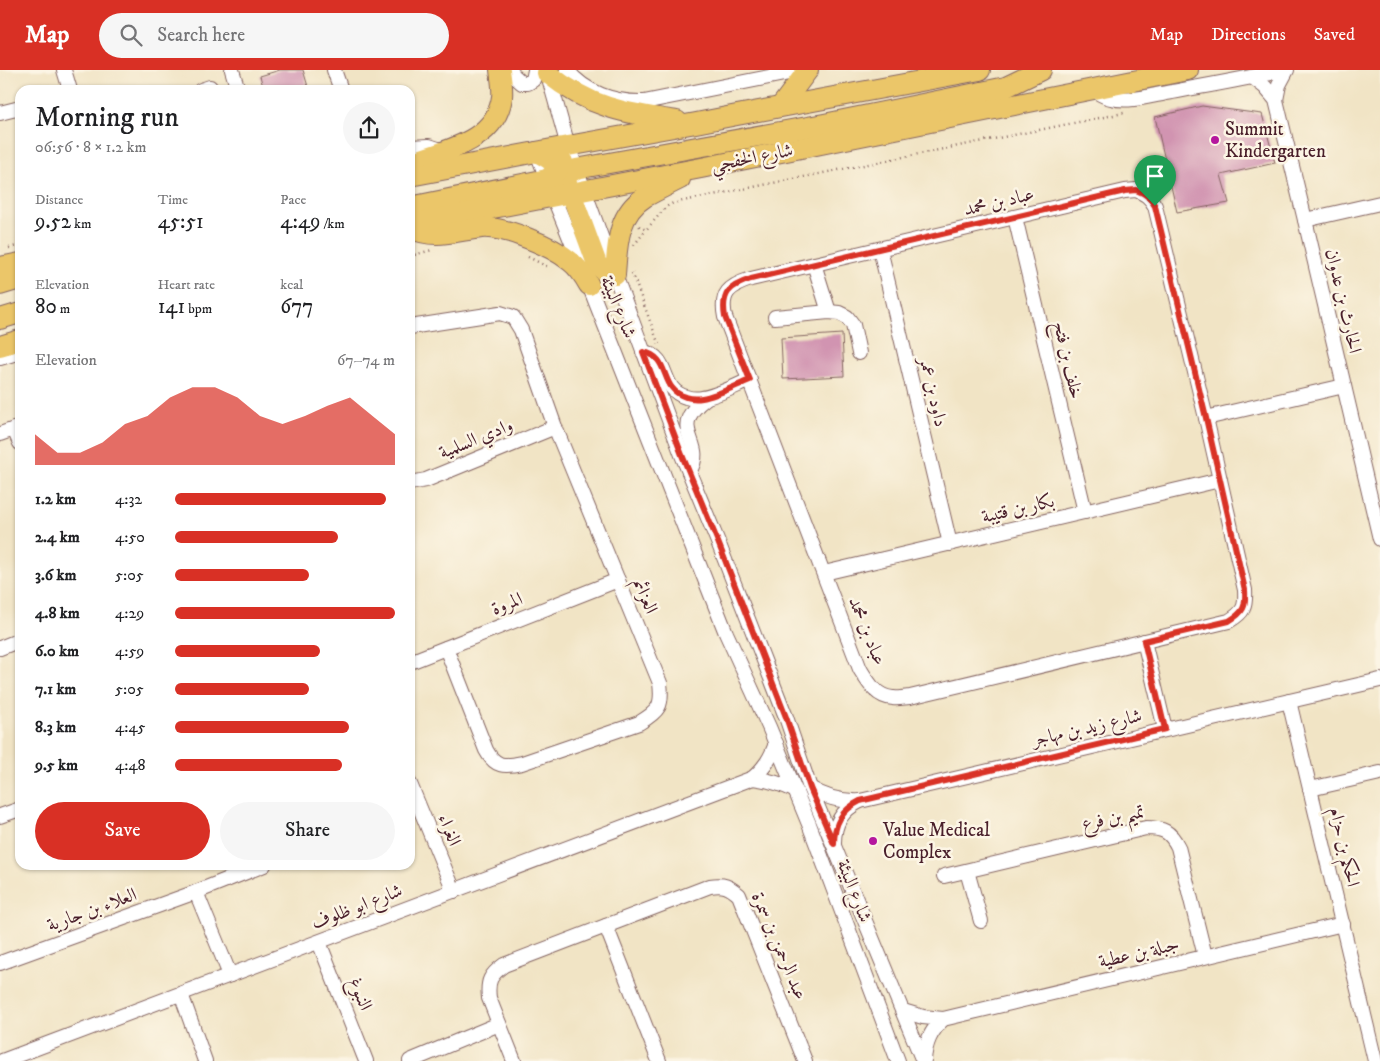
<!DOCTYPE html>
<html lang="en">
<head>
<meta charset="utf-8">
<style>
	:root { --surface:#fff; --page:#f6f6f6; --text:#202124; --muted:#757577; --accent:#d93025 }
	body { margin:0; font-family:"IM FELL DW Pica",Amiri,serif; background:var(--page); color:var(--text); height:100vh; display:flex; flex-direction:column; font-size:19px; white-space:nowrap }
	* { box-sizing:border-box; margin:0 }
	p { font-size:16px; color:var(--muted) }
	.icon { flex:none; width:28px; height:28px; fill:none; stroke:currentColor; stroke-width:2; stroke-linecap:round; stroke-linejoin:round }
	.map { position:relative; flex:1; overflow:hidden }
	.panel { position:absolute; left:15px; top:15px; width:400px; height:785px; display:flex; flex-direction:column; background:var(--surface); border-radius:15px; box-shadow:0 1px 4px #0004 }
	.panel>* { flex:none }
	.pin { position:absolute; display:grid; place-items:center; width:42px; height:42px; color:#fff; margin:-51px -21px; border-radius:50% 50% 50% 0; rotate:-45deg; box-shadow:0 0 5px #0007 }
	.pin .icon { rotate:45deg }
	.round { display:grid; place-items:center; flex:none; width:52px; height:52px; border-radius:26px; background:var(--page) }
	.summary { display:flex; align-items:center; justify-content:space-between; height:85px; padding:0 20px }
	h1 { font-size:28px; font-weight:600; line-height:38px }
	.figures { display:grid; grid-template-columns:repeat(3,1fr); gap:8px; height:85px; padding:5px 20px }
	.figures div { display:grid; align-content:center }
	.figures b { font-size:21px; font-weight:600 }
	.figures small { font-size:14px; font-weight:400 }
	.figures p { font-size:14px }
	.chart { height:140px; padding:10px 20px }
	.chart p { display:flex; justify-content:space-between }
	.chart svg { width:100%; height:90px; margin-top:5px; fill:var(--accent); opacity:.7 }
	.cta { display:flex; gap:10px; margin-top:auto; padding:10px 20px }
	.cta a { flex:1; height:58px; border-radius:30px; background:var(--accent); color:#fff; font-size:20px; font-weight:600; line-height:58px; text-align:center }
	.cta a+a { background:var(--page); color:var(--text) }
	ul { padding:0 20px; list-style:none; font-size:16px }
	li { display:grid; grid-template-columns:80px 60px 1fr; align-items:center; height:38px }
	li i { height:12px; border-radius:6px; background:var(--accent) }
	header { display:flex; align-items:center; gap:30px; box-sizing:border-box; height:70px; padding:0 25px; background:var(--accent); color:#fff }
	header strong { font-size:24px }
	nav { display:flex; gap:28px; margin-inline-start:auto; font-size:18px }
	.search { width:350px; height:45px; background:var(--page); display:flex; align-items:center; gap:12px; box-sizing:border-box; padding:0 18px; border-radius:28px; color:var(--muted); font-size:19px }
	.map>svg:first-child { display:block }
</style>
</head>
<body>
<header>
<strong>Map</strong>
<div class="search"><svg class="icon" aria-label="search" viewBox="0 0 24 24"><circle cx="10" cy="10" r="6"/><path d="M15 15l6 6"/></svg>Search here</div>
<nav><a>Map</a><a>Directions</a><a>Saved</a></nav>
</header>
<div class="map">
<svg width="1380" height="991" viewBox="0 0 1380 991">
	<rect width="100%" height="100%" fill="#fcf5e5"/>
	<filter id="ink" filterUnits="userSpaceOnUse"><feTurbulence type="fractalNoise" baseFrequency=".02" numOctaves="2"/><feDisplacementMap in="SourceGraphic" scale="10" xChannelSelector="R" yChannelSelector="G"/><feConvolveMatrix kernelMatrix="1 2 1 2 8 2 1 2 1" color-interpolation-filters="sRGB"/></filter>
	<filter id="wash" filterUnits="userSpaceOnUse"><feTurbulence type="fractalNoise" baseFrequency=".0096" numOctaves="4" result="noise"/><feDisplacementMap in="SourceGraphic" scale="20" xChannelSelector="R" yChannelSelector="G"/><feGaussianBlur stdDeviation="1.12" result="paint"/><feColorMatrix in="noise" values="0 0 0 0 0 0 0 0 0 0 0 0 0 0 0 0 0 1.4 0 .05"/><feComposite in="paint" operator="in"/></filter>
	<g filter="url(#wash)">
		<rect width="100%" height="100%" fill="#f1e4c5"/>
		<g id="blocks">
			<!-- building -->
			<g fill="#d194b1">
				<path d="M 280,0 L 303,0 L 309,20 L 264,20 L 260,6 Z"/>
				<path d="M 1202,36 L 1262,44 L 1275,93 L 1221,105 L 1229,133 L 1177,142 L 1155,47 Z"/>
				<path d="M 842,264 L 844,306 L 783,309 L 781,268 Z"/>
			</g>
		</g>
	</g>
	<g filter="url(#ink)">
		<use href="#blocks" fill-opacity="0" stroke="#846461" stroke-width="1"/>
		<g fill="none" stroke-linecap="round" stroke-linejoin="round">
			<!-- minor casing -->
			<g stroke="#846461" stroke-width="16">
				<g id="minor">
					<path d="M 64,0 L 70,20"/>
					<path d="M 232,0 L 238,20"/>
					<path d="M 334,0 L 341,20"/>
					<path d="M 511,0 L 513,5 L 522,13 L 528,13 L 533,10 L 535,0"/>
					<path d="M 567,0 C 585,23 615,33 644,32 L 804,0"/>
					<path d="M 547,1 L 568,76 L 615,205 L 682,385 L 718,472 L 786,647 L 810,718 L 923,991"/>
					<path d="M 1252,7 L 1265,17 L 1276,30 L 1305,150 L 1380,469"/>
					<path d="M 201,20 L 210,17"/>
					<path d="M 1093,20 C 1099,23 1104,27 1111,28 C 1130,33 1153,25 1172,22 C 1209,15 1246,9 1283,0"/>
					<path d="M 1276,30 L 1279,15 L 1287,0"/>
					<path d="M 0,43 L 20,38"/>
					<path d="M 410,77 L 429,76 L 444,81"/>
					<path d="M 537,82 L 553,126 L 589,215 L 726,563 L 769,657 L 809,754 L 898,991"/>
					<path d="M 1136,120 C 1146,124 1150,127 1155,136 L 1206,348 L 1245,520 C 1246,537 1244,542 1229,551 L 910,627 C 905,627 899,629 893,628 C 876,627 868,612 860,599 L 725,247 C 720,223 729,216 751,209 L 1125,121 Z"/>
					<path d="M 1015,147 L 1085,442"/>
					<path d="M 1305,150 L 1380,133"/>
					<path d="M 880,179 L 950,474"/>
					<path d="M 814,194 L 829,242"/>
					<path d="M 775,247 L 829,242 L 839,243 L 847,247 L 853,255 L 859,283"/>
					<path d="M 410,257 L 500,243 L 513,247 L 521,260 L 555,357 L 660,613 C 663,636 659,641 639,653 L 522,693 C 504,697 495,697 486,680 L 446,578"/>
					<path d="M 643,282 C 672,287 658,319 686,327 C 692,329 697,329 702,328 C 717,326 735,316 750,310"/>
					<path d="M 0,288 L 20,282"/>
					<path d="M 1206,348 L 1344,316"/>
					<path d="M 14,359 L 20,373"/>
					<path d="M 0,364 L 20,357"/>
					<path d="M 689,402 C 709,371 664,360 706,328"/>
					<path d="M 410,413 L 426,410 L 555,357"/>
					<path d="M 824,503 L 1220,410"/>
					<path d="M 1144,571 L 1165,659"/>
					<path d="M 0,578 L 20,570"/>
					<path d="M 410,592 L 618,510"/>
					<path d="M 1289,631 L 1375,991"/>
					<path d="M 753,708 C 769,710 782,714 796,721"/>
					<path d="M 410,714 L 454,821"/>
					<path d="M 810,718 C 826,728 841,732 860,731 L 1380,610"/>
					<path d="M 1310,719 L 1380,703"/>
					<path d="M 0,746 L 20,739"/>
					<path d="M 834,773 C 834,753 842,740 860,731"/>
					<path d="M 967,801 L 981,851"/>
					<path d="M 944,806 L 1146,758 C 1163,758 1170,761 1178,777 L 1205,886"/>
					<path d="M 196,822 L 230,905"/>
					<path d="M 606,856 L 659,991"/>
					<path d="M 319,872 L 366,991"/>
					<path d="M 0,893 L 196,822 L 264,795"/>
					<path d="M 181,924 L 205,991"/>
					<path d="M 903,941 L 923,947 L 943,949 L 1343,854"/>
					<path d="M 2,991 L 753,708 C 765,697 771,688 776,673"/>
					<path d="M 410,991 L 499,954"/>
					<path d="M 514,991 L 489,928 C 487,911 490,905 504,895 L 710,816 C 724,814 729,816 739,825 L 805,991"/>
					<path d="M 924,991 C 925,973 931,961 943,949"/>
				</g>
			</g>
			<!-- highway casing -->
			<g stroke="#846461" stroke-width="22">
				<g id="highway">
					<path d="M 547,3 C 590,38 625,43 677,51"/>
					<path d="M 781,36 L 808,0"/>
					<path d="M 537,82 L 549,89 L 562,103 L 571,123 L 597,194 L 606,203 L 615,205 C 617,177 617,144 645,127 C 656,121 668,115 680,109"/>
					<path d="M 410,93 C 445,80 496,72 502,27 C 503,18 501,9 500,0"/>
					<path d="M 410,106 L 568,76 L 696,53 L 737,45 L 980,0"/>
					<path d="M 553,126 C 558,113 564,106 576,99 L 824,54 L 1006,17 L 1041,0"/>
					<path d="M 410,137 L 547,109 L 555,103 L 563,92"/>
					<path d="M 410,154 L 701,98 L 1188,0"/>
					<path d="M 410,158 C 434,170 456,161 481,158 C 504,156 552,176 570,191 C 578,197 584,206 589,215"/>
					<path d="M 0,197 L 20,193"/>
					<path d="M 0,215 L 20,209"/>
					<path d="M 0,249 L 20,243"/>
					<path d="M 0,276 L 20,270"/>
				</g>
			</g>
			<!-- path -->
			<g stroke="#846461" stroke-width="2.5" stroke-dasharray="1 4" stroke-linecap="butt">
				<path d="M 639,156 L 646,160 L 666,137 L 673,133 L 1124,43"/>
				<path d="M 634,175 L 646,160"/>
				<path d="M 9,178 L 20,175"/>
				<path d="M 410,186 L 432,180"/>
				<path d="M 528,187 L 548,197"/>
				<path d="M 632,203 L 659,275"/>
			</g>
			<!-- minor -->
			<use href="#minor" stroke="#fff" stroke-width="14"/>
			<!-- highway -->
			<use href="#highway" stroke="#ebc669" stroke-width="20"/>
		</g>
	</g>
	<g fill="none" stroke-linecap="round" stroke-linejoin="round" filter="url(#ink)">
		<!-- route casing -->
		<g stroke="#fff" stroke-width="10">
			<path id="route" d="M 1136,120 C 1146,124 1150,127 1155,136 L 1206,348 L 1245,520 C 1246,537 1244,542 1229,551 L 1144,571 L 1165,659 L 860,731 C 842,740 834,753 834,774 L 810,718 L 786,647 L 718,472 L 682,385 L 643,282 C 672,287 658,319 686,327 C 692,329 697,329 702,328 C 717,326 735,316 750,310 L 725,247 C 721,223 729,216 751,209 L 1125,121 Z"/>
		</g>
		<!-- route -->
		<use href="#route" stroke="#d93025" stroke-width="6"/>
	</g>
	<!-- markers -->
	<g fill="#b5179e" stroke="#fcf5e5" stroke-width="2">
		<circle cx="1215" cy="70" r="5"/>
		<circle cx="873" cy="771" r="5"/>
	</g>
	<g text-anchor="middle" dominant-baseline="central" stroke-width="5" stroke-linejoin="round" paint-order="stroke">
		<!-- poi labels -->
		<g font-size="19" fill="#4a1f2b" stroke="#fcf5e5" text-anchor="start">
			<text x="1225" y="59">Summit<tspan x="1225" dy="22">Kindergarten</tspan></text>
			<text x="883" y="760">Value Medical<tspan x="883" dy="22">Complex</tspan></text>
		</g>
		<!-- street labels -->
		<g font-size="19" fill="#4a1f2b" stroke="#fcf5e5">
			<text transform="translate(752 88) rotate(-11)">شارع الخفجي</text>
			<text transform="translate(999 132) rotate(-13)">عباد بن محمد</text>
			<text transform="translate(1343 231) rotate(77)">الحارث بن عدوان</text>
			<text transform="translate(618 237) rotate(68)">شارع البيئة</text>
			<text transform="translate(1068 290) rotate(77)">خلف بن فتح</text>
			<text transform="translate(933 322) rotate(77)">داود بن عمر</text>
			<text transform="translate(476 369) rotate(-22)">وادي السلمية</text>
			<text transform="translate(1018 439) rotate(-13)">بكار بن قتيبة</text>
			<text transform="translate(645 526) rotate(68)">العزائم</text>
			<text transform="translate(507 534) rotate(-22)">المروة</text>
			<text transform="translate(867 561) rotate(68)">عباد بن محمد</text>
			<text transform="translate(1087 658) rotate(-13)">شارع زيد بن مهاجر</text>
			<text transform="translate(1113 748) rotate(-12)">تميم بن فرع</text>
			<text transform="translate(449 760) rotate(68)">الغراء</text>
			<text transform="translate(1344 777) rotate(77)">الحكم بن حزام</text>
			<text transform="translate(854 821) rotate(69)">شارع البيئة</text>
			<text transform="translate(357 837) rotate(-21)">شارع ابو ظلوف</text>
			<text transform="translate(92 840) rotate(-20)">العلاء بن جارية</text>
			<text transform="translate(779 876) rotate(67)">عبد الرحمن بن سمرة</text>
			<text transform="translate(1139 883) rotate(-13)">جبلة بن عطية</text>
			<text transform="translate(360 924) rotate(68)">النبوغ</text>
		</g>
	</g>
</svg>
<div class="pin" style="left:1155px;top:136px;background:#1e9e55"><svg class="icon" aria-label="arrive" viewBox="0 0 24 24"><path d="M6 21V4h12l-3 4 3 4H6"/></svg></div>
<section class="panel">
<div class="summary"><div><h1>Morning run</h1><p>06:56 · 8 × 1.2 km</p></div><a class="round"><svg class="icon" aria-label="share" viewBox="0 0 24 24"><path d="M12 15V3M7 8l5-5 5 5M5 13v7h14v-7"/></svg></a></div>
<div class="figures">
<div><p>Distance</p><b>9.52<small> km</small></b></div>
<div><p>Time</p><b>45:51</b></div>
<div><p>Pace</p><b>4:49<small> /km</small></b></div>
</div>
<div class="figures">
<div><p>Elevation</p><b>80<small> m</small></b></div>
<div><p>Heart rate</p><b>141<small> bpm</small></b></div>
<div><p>kcal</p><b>677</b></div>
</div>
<div class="chart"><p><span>Elevation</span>67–74 m</p>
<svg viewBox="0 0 160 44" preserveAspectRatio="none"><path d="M0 44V29L10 38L20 38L30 33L40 24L50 20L60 11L70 6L80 6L90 11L100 20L110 24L120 20L130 15L140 11L150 20L160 29V44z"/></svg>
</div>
<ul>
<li><b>1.2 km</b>4:32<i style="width:96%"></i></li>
<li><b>2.4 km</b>4:50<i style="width:74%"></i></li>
<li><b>3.6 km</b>5:05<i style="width:61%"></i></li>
<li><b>4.8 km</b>4:29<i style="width:100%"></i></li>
<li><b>6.0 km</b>4:59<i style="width:66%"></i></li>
<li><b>7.1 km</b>5:05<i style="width:61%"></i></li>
<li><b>8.3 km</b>4:45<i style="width:79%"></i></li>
<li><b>9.5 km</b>4:48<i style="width:76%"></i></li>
</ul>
<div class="cta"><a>Save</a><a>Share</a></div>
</section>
</div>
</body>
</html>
